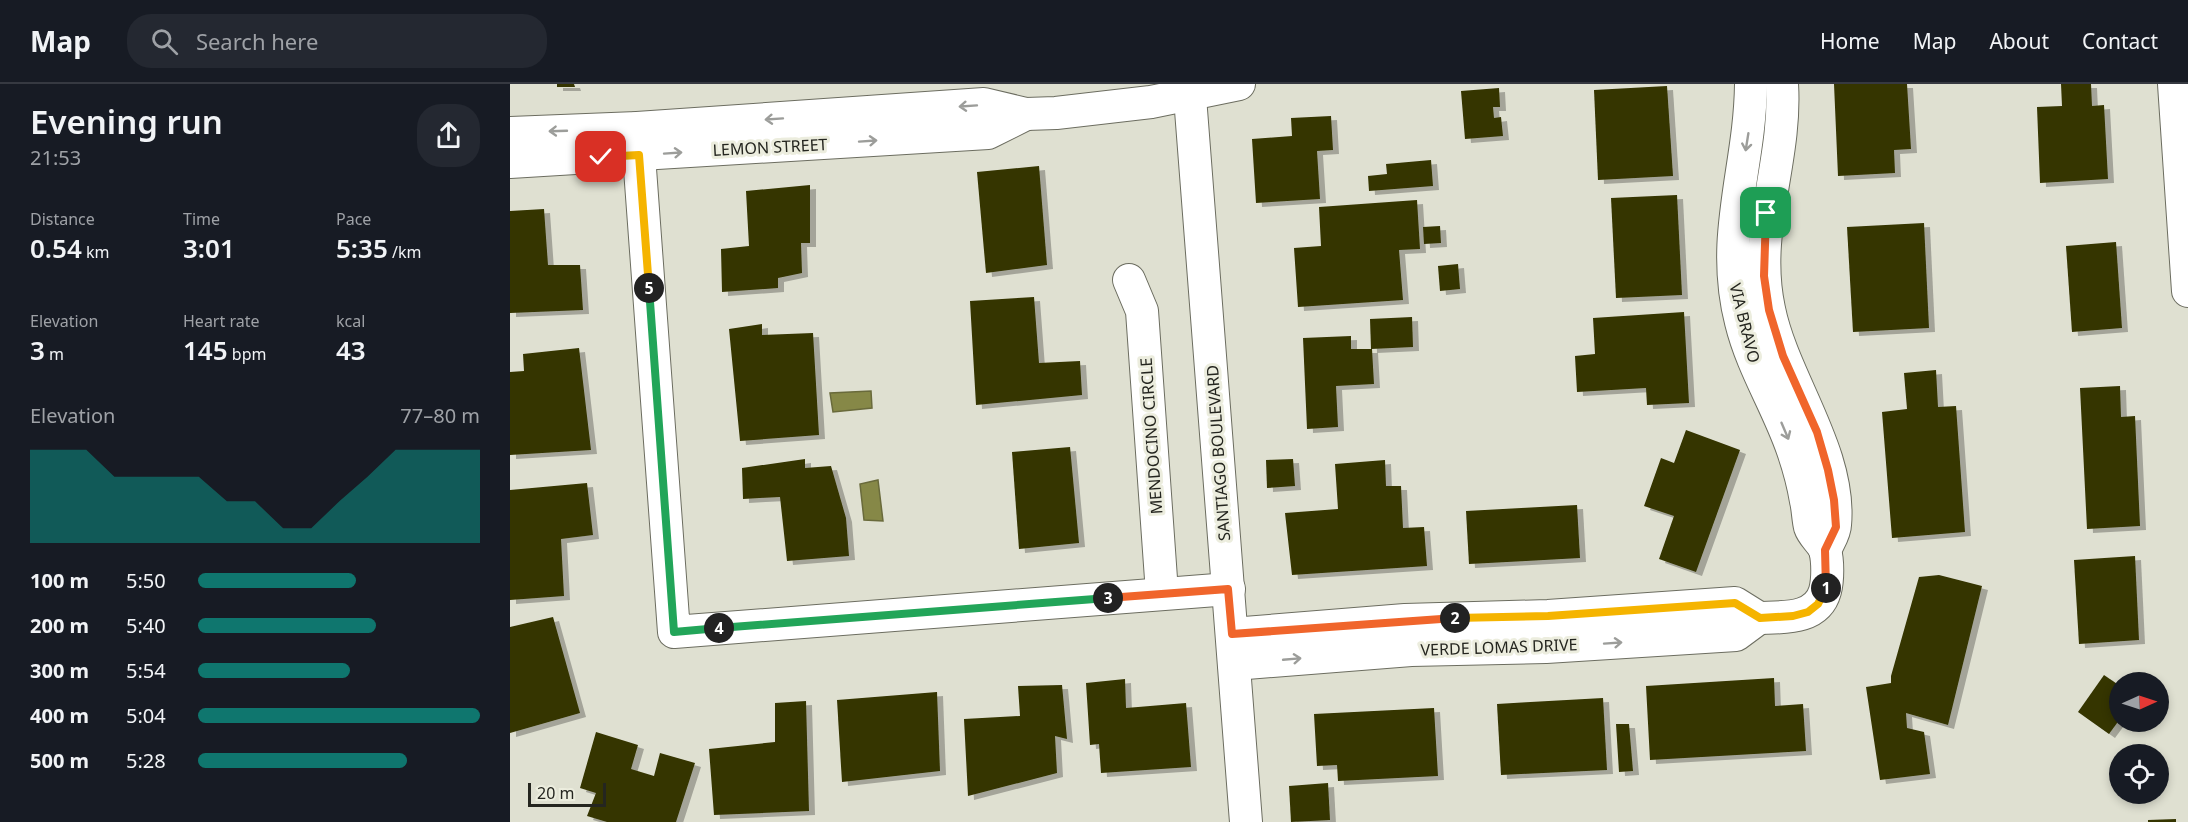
<!DOCTYPE html>
<html lang="en">
<head>
<meta charset="utf-8">
<style>
	:root { --surface:#171b24; --page:#242831; --text:#f1f3f6; --muted:#9ea1a6; --line:#363941; --accent:#0f766e }
	body { margin:0; font-family:"Noto Sans",sans-serif; background:var(--page); color:var(--text); height:100vh; display:flex; flex-direction:column; font-size:22px; white-space:nowrap }
	* { box-sizing:border-box; margin:0 }
	p { font-size:20px; color:var(--muted) }
	.icon { flex:none; width:33px; height:33px; fill:none; stroke:currentColor; stroke-width:2; stroke-linecap:round; stroke-linejoin:round }
	.map { position:relative; flex:1; overflow:hidden }
	.sheet { display:flex; flex-direction:column; background:var(--surface); width:510px }
	.sheet>* { flex:none }
	.needle { width:39px; rotate:87deg }
	.tools { position:absolute; left:1599px; top:588px; display:grid; gap:12px }
	.tools a { display:grid; place-items:center; width:60px; height:60px; border-radius:50%; background:var(--surface); box-shadow:0 3px 9px #0003; font-size:30px }
	.scale { position:absolute; left:18px; bottom:15px; width:78px; box-sizing:border-box; padding-left:6px; border:3px solid #24251f; border-top:0; font-size:16px; line-height:21px; white-space:nowrap; color:#24251f; -webkit-text-stroke:4px #ecedde; paint-order:stroke }
	.pin { position:absolute; display:grid; place-items:center; width:51px; height:51px; color:#fff; margin:-26px; border-radius:12px; box-shadow:0 3px 9px #0006 }
	.km { position:absolute; width:30px; height:30px; margin:-15px; border-radius:50%; background:#222; color:#fff; font-size:16px; line-height:30px; text-align:center }
	.round { display:grid; place-items:center; flex:none; width:63px; height:63px; border-radius:24px; background:var(--page) }
	.summary { display:flex; align-items:center; justify-content:space-between; height:102px; padding:0 30px }
	h1 { font-size:33px; font-weight:600; line-height:45px }
	.metrics { display:grid; grid-template-columns:repeat(3,1fr); gap:9px; height:102px; padding:6px 30px }
	.metrics div { display:grid; align-content:center }
	.metrics b { font-size:26px; font-weight:600 }
	.metrics small { font-size:16px; font-weight:400 }
	.metrics p { font-size:16px }
	.chart { height:168px; padding:12px 30px }
	.chart p { display:flex; justify-content:space-between }
	.chart svg { width:100%; height:108px; margin-top:6px; fill:var(--accent); opacity:.7 }
	ul { padding:0 30px; list-style:none; font-size:20px }
	li { display:grid; grid-template-columns:96px 72px 1fr; align-items:center; height:45px }
	li i { height:15px; border-radius:8px; background:var(--accent) }
	header { display:flex; align-items:center; gap:36px; box-sizing:border-box; height:84px; padding:0 30px; background:var(--surface); border-bottom:2px solid var(--line) }
	header strong { font-size:28px }
	nav { display:flex; gap:33px; margin-inline-start:auto; font-size:21px }
	.search { width:420px; height:54px; background:var(--page); display:flex; align-items:center; gap:15px; box-sizing:border-box; padding:0 21px; border-radius:24px; color:var(--muted); font-size:22px }
	main { display:flex; flex:1; min-height:0 }
	.map>svg:first-child { display:block }
</style>
</head>
<body>
<header>
<strong>Map</strong>
<div class="search"><svg class="icon" aria-label="search" viewBox="0 0 24 24"><circle cx="10" cy="10" r="6"/><path d="M15 15l6 6"/></svg>Search here</div>
<nav><a>Home</a><a>Map</a><a>About</a><a>Contact</a></nav>
</header>
<main>
<section class="sheet">
<div class="summary"><div><h1>Evening run</h1><p>21:53</p></div><a class="round"><svg class="icon" aria-label="share" viewBox="0 0 24 24"><path d="M12 15V3M7 8l5-5 5 5M5 13v7h14v-7"/></svg></a></div>
<div class="metrics">
<div><p>Distance</p><b>0.54<small> km</small></b></div>
<div><p>Time</p><b>3:01</b></div>
<div><p>Pace</p><b>5:35<small> /km</small></b></div>
</div>
<div class="metrics">
<div><p>Elevation</p><b>3<small> m</small></b></div>
<div><p>Heart rate</p><b>145<small> bpm</small></b></div>
<div><p>kcal</p><b>43</b></div>
</div>
<div class="chart"><p><span>Elevation</span>77–80 m</p>
<svg viewBox="0 0 160 44" preserveAspectRatio="none"><path d="M0 44V6L10 6L20 6L30 17L40 17L50 17L60 17L70 27L80 27L90 38L100 38L110 27L120 17L130 6L140 6L150 6L160 6V44z"/></svg>
</div>
<ul>
<li><b>100 m</b>5:50<i style="width:56%"></i></li>
<li><b>200 m</b>5:40<i style="width:63%"></i></li>
<li><b>300 m</b>5:54<i style="width:54%"></i></li>
<li><b>400 m</b>5:04<i style="width:100%"></i></li>
<li><b>500 m</b>5:28<i style="width:74%"></i></li>
</ul>
</section>
<div class="map">
<svg width="1678" height="738" viewBox="0 0 1678 738">
	<defs>
		<filter id="shadow"><feDropShadow dx="6" dy="4" stdDeviation="0" flood-color="#0004"/></filter>
	</defs>
	<rect width="100%" height="100%" fill="#dfe0d1"/>
	<!-- water -->
	<g fill="#868847" stroke="#696a3b" stroke-width="1.5">
		<path d="M 361,307 L 362,324 L 323,328 L 320,309 Z"/>
		<path d="M 368,396 L 373,437 L 354,436 L 350,400 Z"/>
	</g>
	<!-- building -->
	<g fill="#343400" filter="url(#shadow)">
		<path d="M 47,0 L 64,0 L 65,3 L 47,3 Z"/>
		<path d="M 1324,0 L 1397,0 L 1401,65 L 1384,66 L 1385,89 L 1328,92 Z"/>
		<path d="M 1551,0 L 1581,0 L 1582,22 L 1594,21 L 1598,95 L 1530,99 L 1527,23 L 1552,22 Z"/>
		<path d="M 1157,2 L 1163,92 L 1088,96 L 1084,6 Z"/>
		<path d="M 989,4 L 990,23 L 983,23 L 984,34 L 991,33 L 993,52 L 955,55 L 951,7 Z"/>
		<path d="M 821,32 L 823,66 L 807,67 L 810,115 L 746,119 L 742,55 L 782,52 L 781,34 Z"/>
		<path d="M 921,76 L 923,102 L 859,107 L 858,92 L 877,90 L 876,80 Z"/>
		<path d="M 529,82 L 537,181 L 476,189 L 467,88 Z"/>
		<path d="M 300,101 L 300,159 L 291,159 L 292,189 L 268,194 L 268,204 L 212,208 L 211,165 L 239,162 L 236,107 Z"/>
		<path d="M 1167,111 L 1172,211 L 1106,214 L 1101,114 Z"/>
		<path d="M 907,116 L 910,165 L 889,166 L 893,216 L 788,223 L 784,164 L 811,162 L 809,123 Z"/>
		<path d="M 34,125 L 38,181 L 70,181 L 73,226 L 0,229 L 0,127 Z"/>
		<path d="M 1414,139 L 1419,244 L 1343,248 L 1337,143 Z"/>
		<path d="M 930,142 L 931,159 L 914,160 L 913,143 Z"/>
		<path d="M 1606,158 L 1612,244 L 1562,248 L 1556,162 Z"/>
		<path d="M 948,180 L 950,205 L 930,207 L 928,182 Z"/>
		<path d="M 524,213 L 529,279 L 570,277 L 572,311 L 466,321 L 460,217 Z"/>
		<path d="M 1174,228 L 1179,319 L 1137,321 L 1136,304 L 1067,308 L 1065,272 L 1085,270 L 1083,234 Z"/>
		<path d="M 902,233 L 903,263 L 861,265 L 860,235 Z"/>
		<path d="M 252,240 L 252,251 L 303,249 L 309,351 L 230,357 L 219,245 Z"/>
		<path d="M 841,252 L 841,265 L 862,265 L 864,300 L 826,302 L 828,343 L 797,345 L 793,254 Z"/>
		<path d="M 69,264 L 81,366 L 0,371 L 0,288 L 14,287 L 13,270 Z"/>
		<path d="M 1426,286 L 1428,323 L 1446,322 L 1455,448 L 1382,454 L 1372,328 L 1397,325 L 1394,289 Z"/>
		<path d="M 1610,302 L 1611,333 L 1625,332 L 1630,442 L 1577,445 L 1570,304 Z"/>
		<path d="M 1176,346 L 1230,366 L 1186,488 L 1149,475 L 1164,432 L 1134,422 L 1151,374 L 1164,379 Z"/>
		<path d="M 560,363 L 569,459 L 509,465 L 502,368 Z"/>
		<path d="M 295,375 L 295,384 L 321,382 L 336,434 L 339,472 L 277,477 L 270,413 L 233,415 L 232,384 Z"/>
		<path d="M 783,375 L 785,402 L 757,404 L 756,376 Z"/>
		<path d="M 875,376 L 876,402 L 891,402 L 893,444 L 914,443 L 917,482 L 782,491 L 775,429 L 828,425 L 825,380 Z"/>
		<path d="M 77,399 L 83,451 L 51,455 L 54,512 L 0,516 L 0,406 Z"/>
		<path d="M 1067,421 L 1070,474 L 959,480 L 956,427 Z"/>
		<path d="M 1625,472 L 1629,556 L 1569,560 L 1564,476 Z"/>
		<path d="M 1429,491 L 1472,502 L 1438,641 L 1396,629 L 1397,644 L 1414,648 L 1420,690 L 1370,696 L 1356,603 L 1381,599 L 1381,592 L 1409,493 Z"/>
		<path d="M 43,533 L 70,629 L 0,649 L 0,543 Z"/>
		<path d="M 1594,591 L 1610,602 L 1610,635 L 1599,650 L 1568,628 Z"/>
		<path d="M 1264,594 L 1265,622 L 1293,620 L 1296,667 L 1140,676 L 1136,602 Z"/>
		<path d="M 615,595 L 616,624 L 676,619 L 681,683 L 591,689 L 589,660 L 580,661 L 576,599 Z"/>
		<path d="M 552,601 L 557,655 L 545,652 L 547,689 L 458,712 L 454,635 L 510,632 L 508,602 Z"/>
		<path d="M 427,608 L 430,687 L 332,698 L 327,616 Z"/>
		<path d="M 1093,614 L 1097,686 L 991,691 L 987,620 Z"/>
		<path d="M 296,617 L 299,727 L 204,731 L 199,665 L 265,658 L 265,619 Z"/>
		<path d="M 924,624 L 928,692 L 828,697 L 827,681 L 807,682 L 804,630 Z"/>
		<path d="M 1106,640 L 1119,640 L 1123,687 L 1109,688 Z"/>
		<path d="M 86,648 L 128,661 L 121,685 L 144,692 L 150,669 L 185,679 L 166,738 L 97,738 L 77,732 L 86,709 L 70,704 Z"/>
		<path d="M 818,699 L 820,736 L 781,738 L 779,702 Z"/>
		<path d="M 1666,735 L 1666,738 L 1638,738 L 1638,736 Z"/>
	</g>
	<g fill="none" stroke-linecap="round" stroke-linejoin="round">
		<!-- minor casing -->
		<g stroke="#6c6d60" stroke-width="34">
			<g id="minor">
				<path d="M 679,0 L 736,738"/>
				<path d="M 1241,0 C 1240,85 1209,152 1231,238 C 1242,283 1267,321 1282,364 C 1288,381 1293,399 1296,417 C 1298,425 1298,435 1300,443 C 1303,452 1312,458 1315,466 C 1318,477 1318,496 1315,507 C 1307,536 1273,533 1249,534"/>
				<path d="M 1272,0 C 1277,77 1242,147 1259,225 C 1273,295 1332,368 1325,441 C 1325,449 1318,459 1315,466"/>
				<path d="M 1664,0 L 1678,207"/>
				<path d="M 127,44 L 164,548 L 719,505"/>
				<path d="M 0,49 L 127,44 L 474,20 L 516,30 L 546,29 L 641,18 L 729,0"/>
				<path d="M 0,78 L 478,49 L 516,30"/>
				<path d="M 619,196 L 632,227 L 652,509"/>
				<path d="M 722,550 L 895,536 L 1038,532 L 1225,519 L 1249,534 L 1226,551 L 1036,563 L 901,566 L 724,580"/>
			</g>
		</g>
		<!-- minor -->
		<use href="#minor" stroke="#fff" stroke-width="32"/>
	</g>
	<!-- one-way arrows -->
	<defs><path id="oneway-shaft" d="M-6 0H5M1.5-3L5.5 0L1.5 3" fill="none" stroke-width="1.6" stroke-linecap="round" stroke-linejoin="round" transform="scale(1.5)"/></defs>
	<g stroke="#9c9d9a">
		<use href="#oneway-shaft" transform="translate(458 22) rotate(176)"/>
		<use href="#oneway-shaft" transform="translate(264 35) rotate(176)"/>
		<use href="#oneway-shaft" transform="translate(48 47) rotate(178)"/>
		<use href="#oneway-shaft" transform="translate(358 57) rotate(-4)"/>
		<use href="#oneway-shaft" transform="translate(1237 58) rotate(99)"/>
		<use href="#oneway-shaft" transform="translate(163 69) rotate(-4)"/>
		<use href="#oneway-shaft" transform="translate(1275 347) rotate(67)"/>
		<use href="#oneway-shaft" transform="translate(1103 559) rotate(-4)"/>
		<use href="#oneway-shaft" transform="translate(782 575) rotate(-5)"/>
	</g>
	<g fill="none" stroke-linecap="round" stroke-linejoin="round">
		<!-- split-1 casing -->
		<g stroke="#fff" stroke-width="12">
			<path id="split-1" d="M 1256,129 L 1254,192 L 1259,226 L 1273,272 L 1307,348 L 1318,386 L 1324,416 L 1326,443 L 1315,466 L 1316,504"/>
		</g>
		<!-- split-2 casing -->
		<g stroke="#fff" stroke-width="12">
			<path id="split-2" d="M 945,534 L 1038,532 L 1225,519 L 1250,534 L 1283,532 L 1298,528 L 1308,520 L 1316,504"/>
		</g>
		<!-- split-3 casing -->
		<g stroke="#fff" stroke-width="12">
			<path id="split-3" d="M 598,514 L 718,505 L 722,550 L 945,534"/>
		</g>
		<!-- split-4 casing -->
		<g stroke="#fff" stroke-width="12">
			<path id="split-4" d="M 209,544 L 598,514"/>
		</g>
		<!-- split-5 casing -->
		<g stroke="#fff" stroke-width="12">
			<path id="split-5" d="M 139,204 L 164,548 L 209,544"/>
		</g>
		<!-- split-6 casing -->
		<g stroke="#fff" stroke-width="12">
			<path id="split-6" d="M 91,73 L 129,71 L 139,204"/>
		</g>
		<!-- split-1 -->
		<use href="#split-1" stroke="#f0652b" stroke-width="8"/>
		<!-- split-2 -->
		<use href="#split-2" stroke="#f5b400" stroke-width="8"/>
		<!-- split-3 -->
		<use href="#split-3" stroke="#f0652b" stroke-width="8"/>
		<!-- split-4 -->
		<use href="#split-4" stroke="#22a559" stroke-width="8"/>
		<!-- split-5 -->
		<use href="#split-5" stroke="#22a559" stroke-width="8"/>
		<!-- split-6 -->
		<use href="#split-6" stroke="#f5b400" stroke-width="8"/>
	</g>
	<g text-anchor="middle" dominant-baseline="central" stroke-width="6" stroke-linejoin="round" paint-order="stroke">
		<!-- street labels -->
		<g font-size="16" fill="#24251f" stroke="#ecedde">
			<text transform="translate(260 63) rotate(-3)">LEMON STREET</text>
			<text transform="translate(1235 239) rotate(76)">VIA BRAVO</text>
			<text transform="translate(641 352) rotate(-94)">MENDOCINO CIRCLE</text>
			<text transform="translate(708 369) rotate(-94)">SANTIAGO BOULEVARD</text>
			<text transform="translate(989 563) rotate(-2)">VERDE LOMAS DRIVE</text>
		</g>
	</g>
</svg>
<div class="tools">
<a><svg class="needle" viewBox="-14 -14 28 28"><path d="M0-13l5 13h-10z" fill="#e53935"/><path d="M0 13l5-13h-10z" fill="#9ea1a6"/></svg></a>
<a><svg class="icon" aria-label="locate" viewBox="0 0 24 24"><circle cx="12" cy="12" r="6"/><path d="M12 2v4M12 18v4M2 12h4M18 12h4"/></svg></a>
</div>
<div class="scale">20 m</div>
<div class="pin" style="left:1256px;top:129px;background:#1e9e55"><svg class="icon" aria-label="arrive" viewBox="0 0 24 24"><path d="M6 21V4h12l-3 4 3 4H6"/></svg></div>
<div class="pin" style="left:91px;top:73px;background:#d93025"><svg class="icon" aria-label="check" viewBox="0 0 24 24"><path d="M5 12l5 5 9-10"/></svg></div>
<b class="km" style="left:1316px;top:504px">1</b>
<b class="km" style="left:945px;top:534px">2</b>
<b class="km" style="left:598px;top:514px">3</b>
<b class="km" style="left:209px;top:544px">4</b>
<b class="km" style="left:139px;top:204px">5</b>
</div>
</main>
</body>
</html>
